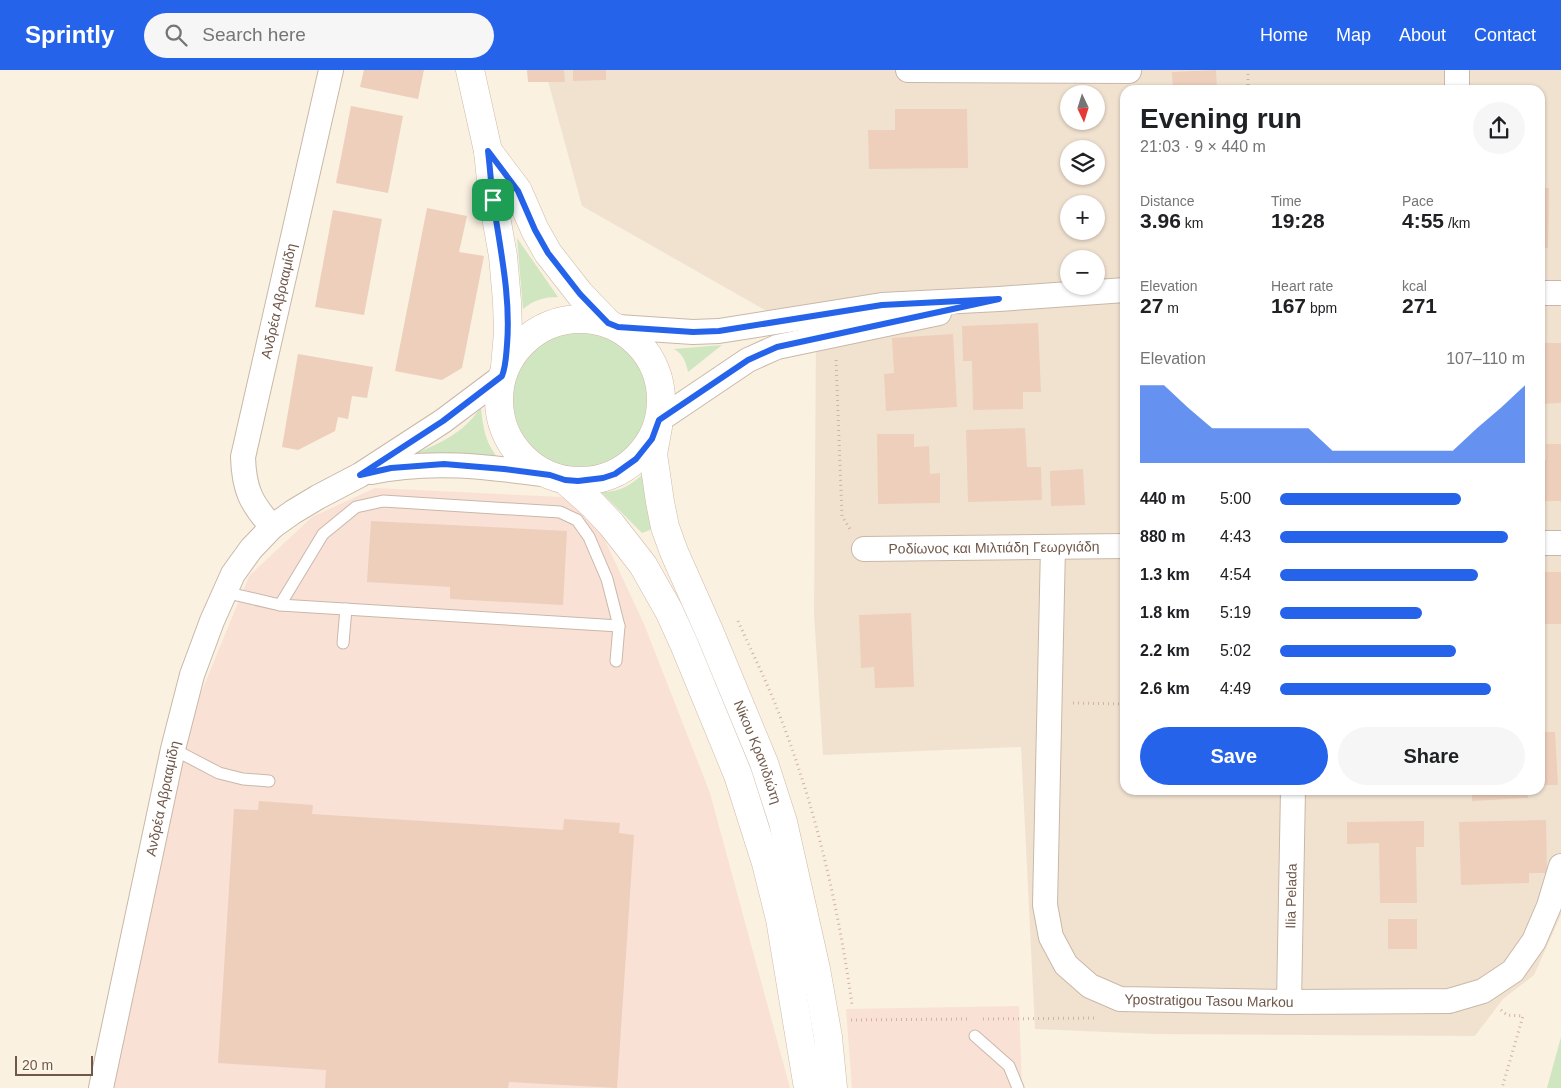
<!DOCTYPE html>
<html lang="en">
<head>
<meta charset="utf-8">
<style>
	:root { --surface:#fff; --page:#f6f6f6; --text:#202124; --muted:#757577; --accent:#2563eb }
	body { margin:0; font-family:Helvetica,sans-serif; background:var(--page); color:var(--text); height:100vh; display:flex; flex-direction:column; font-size:19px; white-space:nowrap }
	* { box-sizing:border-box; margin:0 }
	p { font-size:16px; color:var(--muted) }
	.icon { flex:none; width:28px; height:28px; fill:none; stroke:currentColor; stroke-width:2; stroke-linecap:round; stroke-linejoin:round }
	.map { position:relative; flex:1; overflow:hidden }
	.details { position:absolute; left:1120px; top:15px; width:425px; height:710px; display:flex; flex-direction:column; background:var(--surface); border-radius:15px; box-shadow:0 1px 4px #0004 }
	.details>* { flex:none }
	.needle { width:32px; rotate:176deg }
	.controls { position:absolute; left:1060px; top:15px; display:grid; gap:10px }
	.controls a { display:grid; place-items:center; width:45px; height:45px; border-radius:50%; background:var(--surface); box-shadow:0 1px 4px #0004; font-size:25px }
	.scale { position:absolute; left:15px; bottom:12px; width:78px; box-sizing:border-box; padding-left:5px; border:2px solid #6f584a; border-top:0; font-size:14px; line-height:18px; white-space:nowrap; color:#6f584a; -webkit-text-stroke:4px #fdf5e7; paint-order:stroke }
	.pin { position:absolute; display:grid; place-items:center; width:42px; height:42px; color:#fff; margin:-21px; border-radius:10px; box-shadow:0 2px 8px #0006 }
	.round { display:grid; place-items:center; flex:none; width:52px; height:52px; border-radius:26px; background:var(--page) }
	.headline { display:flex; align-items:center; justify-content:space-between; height:85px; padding:0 20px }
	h1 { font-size:28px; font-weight:700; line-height:38px }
	.stats { display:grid; grid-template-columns:repeat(3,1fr); gap:8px; height:85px; padding:5px 20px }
	.stats div { display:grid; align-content:center }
	.stats b { font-size:21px; font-weight:700 }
	.stats small { font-size:14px; font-weight:400 }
	.stats p { font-size:14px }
	.chart { height:140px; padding:10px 20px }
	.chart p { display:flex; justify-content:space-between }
	.chart svg { width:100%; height:90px; margin-top:5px; fill:var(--accent); opacity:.7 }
	.primary-button { display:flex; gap:10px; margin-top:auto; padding:10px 20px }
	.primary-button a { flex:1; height:58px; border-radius:30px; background:var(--accent); color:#fff; font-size:20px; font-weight:700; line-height:58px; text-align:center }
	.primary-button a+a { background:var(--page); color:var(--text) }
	ul { padding:0 20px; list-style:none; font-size:16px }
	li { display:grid; grid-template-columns:80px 60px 1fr; align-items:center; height:38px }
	li i { height:12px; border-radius:6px; background:var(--accent) }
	header { display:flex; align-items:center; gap:30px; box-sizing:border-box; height:70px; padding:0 25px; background:var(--accent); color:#fff }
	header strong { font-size:24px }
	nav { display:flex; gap:28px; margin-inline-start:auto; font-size:18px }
	.search { width:350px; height:45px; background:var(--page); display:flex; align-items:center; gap:12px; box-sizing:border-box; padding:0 18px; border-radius:28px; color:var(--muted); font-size:19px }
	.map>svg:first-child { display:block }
</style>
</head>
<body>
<header>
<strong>Sprintly</strong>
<div class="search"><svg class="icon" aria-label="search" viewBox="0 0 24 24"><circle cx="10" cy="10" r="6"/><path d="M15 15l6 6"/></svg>Search here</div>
<nav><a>Home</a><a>Map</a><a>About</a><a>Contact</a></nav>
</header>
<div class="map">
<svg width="1561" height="1018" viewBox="0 0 1561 1018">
	<rect width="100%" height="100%" fill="#faf1e1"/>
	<!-- residential -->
	<path fill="#f1e2d0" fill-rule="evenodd" d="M 545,0 L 1561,0 L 1561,845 L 1534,905 L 1503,929 L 1475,966 L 1153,964 L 1035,959 L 1021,677 L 823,685 L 814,544 L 816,269 L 582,136 ZM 1125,20 L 1540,20 L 1540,720 L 1125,720 ZM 1069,24 L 1096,24 L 1096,51 L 1069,51 ZM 1069,79 L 1096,79 L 1096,106 L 1069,106 ZM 1069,134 L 1096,134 L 1096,161 L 1069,161 ZM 1069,189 L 1096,189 L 1096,216 L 1069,216 Z"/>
	<!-- commercial -->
	<g fill="#fae1d6">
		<path d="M 375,418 L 562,427 L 596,451 L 644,554 L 710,723 L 790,1018 L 111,1018 L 187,657 L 249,506 L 312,447 Z"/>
		<path d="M 1019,936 L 1022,1018 L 852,1018 L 846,939 Z"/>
	</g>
	<!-- green -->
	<g fill="#d0e6c1">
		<path d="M 517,168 L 558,227 C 544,227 534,230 523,239 Z"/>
		<circle cx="581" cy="330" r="69"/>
		<path d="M 722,275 L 688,302 C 686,292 683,284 674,279 Z"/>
		<path d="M 481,337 C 483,361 487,379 505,395 L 412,385 C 440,373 463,364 481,337 Z"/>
		<path d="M 647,400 L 655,458 L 642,463 L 601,422 C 622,422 633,414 647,400 Z"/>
		<path d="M 1561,967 L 1561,1018 L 1547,1018 Z"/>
	</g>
	<!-- building -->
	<g fill="#edcfbb">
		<path d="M 364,0 L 424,0 L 418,29 L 360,17 Z"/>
		<path d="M 527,0 L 564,0 L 565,12 L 528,12 Z"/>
		<path d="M 573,0 L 606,0 L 606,10 L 573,11 Z"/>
		<path d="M 1216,0 L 1217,20 L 1173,20 L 1172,2 Z"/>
		<path d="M 351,36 L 403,46 L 388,123 L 336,113 Z"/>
		<path d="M 895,39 L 967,39 L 968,98 L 869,99 L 868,60 L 895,60 Z"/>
		<path d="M 1540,118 L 1549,118 L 1548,178 L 1540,178 Z"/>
		<path d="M 427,138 L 467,146 L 459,182 L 484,186 L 462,298 L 442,310 L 395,301 Z"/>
		<path d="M 333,140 L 382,149 L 364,245 L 315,237 Z"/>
		<path d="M 1038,253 L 1041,322 L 1023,322 L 1023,339 L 973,340 L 972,291 L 963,291 L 962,256 Z"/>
		<path d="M 953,264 L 957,337 L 886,341 L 884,304 L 894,303 L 892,268 Z"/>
		<path d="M 1540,273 L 1561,273 L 1561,333 L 1540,334 Z"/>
		<path d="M 298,284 L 373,297 L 367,328 L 352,326 L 348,349 L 338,347 L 335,361 L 298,380 L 282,377 Z"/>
		<path d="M 1025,358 L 1027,397 L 1041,397 L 1042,430 L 968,432 L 966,360 Z"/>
		<path d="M 877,364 L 914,364 L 914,377 L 929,376 L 930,404 L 940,403 L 940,433 L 878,434 Z"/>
		<path d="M 1546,374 L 1561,374 L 1561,431 L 1540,431 L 1540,390 L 1546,390 Z"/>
		<path d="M 1083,399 L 1085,435 L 1051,436 L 1050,401 Z"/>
		<path d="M 371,451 L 567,461 L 563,535 L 450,529 L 450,517 L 367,512 Z"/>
		<rect x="1540" y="502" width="21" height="52"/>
		<path d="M 911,543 L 914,617 L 875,618 L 874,597 L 861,598 L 859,545 Z"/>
		<path d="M 1540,662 L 1555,662 L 1558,715 L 1540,715 Z"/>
		<path d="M 1472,720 L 1527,720 L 1528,728 L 1472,731 Z"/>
		<path d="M 259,731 L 313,735 L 312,744 L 563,760 L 564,749 L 620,753 L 619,763 L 634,765 L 617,1018 L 509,1012 L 508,1018 L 325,1018 L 326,1000 L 218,993 L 234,739 L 258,740 Z"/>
		<path d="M 1546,750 L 1547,803 L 1529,803 L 1529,813 L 1461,815 L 1459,752 Z"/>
		<path d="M 1424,751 L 1424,777 L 1416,777 L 1417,833 L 1380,833 L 1379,773 L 1347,774 L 1347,752 Z"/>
		<rect x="1388" y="849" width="29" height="30"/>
	</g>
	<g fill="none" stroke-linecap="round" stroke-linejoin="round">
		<!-- service casing -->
		<g stroke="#c9b8a9" stroke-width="13">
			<g id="service">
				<path d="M 224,522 L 280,535 L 619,556"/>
				<path d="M 280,535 L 323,464 L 356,437 L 383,431 L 560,442 L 577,450 L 589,467 L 607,509 L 619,556 L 616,591"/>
				<path d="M 343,573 L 346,539"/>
				<path d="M 173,679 L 219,703 L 243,709 L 269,711"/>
				<path d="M 975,966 L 1009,996 L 1018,1018"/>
			</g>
		</g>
		<!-- minor casing -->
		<g stroke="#c9b8a9" stroke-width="26">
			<g id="minor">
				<path d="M 908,0 L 1129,1"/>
				<path d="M 1457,20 L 1457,0"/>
				<path d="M 1540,223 L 1561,223"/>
				<path d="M 618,257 L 693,262 L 719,261 L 882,235 L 999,229 L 1125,220"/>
				<path d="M 659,350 L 748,290 L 777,277 L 939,243"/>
				<path d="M 371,402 C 432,389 489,397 550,405"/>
				<path id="s1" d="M 272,457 C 251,433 244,420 243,387 L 331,0"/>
				<path d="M 1540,473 L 1561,473"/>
				<path id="s2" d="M 1053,477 L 1045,835 L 1051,867 L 1066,895 L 1090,916 L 1120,929 L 1289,932 L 1449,931 L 1483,921 L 1513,901 L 1534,871 L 1549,836 L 1561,796"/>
				<path id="s3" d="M 864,479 L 1125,476"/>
				<path id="s4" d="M 1289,932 L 1293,720"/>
				<path id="s5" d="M 101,1018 L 173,679 L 192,605 L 212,551 L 233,504 L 251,479 L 272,457 L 293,442 L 318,427 L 360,405 L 443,351 L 503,306"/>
			</g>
		</g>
		<!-- secondary casing -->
		<g stroke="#cfbaa9" stroke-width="29">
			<g id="secondary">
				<path d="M 470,0 L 488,81 L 493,130 L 503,186 L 507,231 L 508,262 L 505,297"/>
				<path d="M 488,81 L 518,121 L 535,160 L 548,183 L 580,224 L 608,253"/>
				<circle cx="580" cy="330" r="81"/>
				<path id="s6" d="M 658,357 L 653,384 L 660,432 L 665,457 L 674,482 L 710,563 L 764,693 L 783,752 L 816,899 L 828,967 L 833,1018"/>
				<path d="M 565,410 L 593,435 L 611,454 L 643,495 L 669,541 L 684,574 L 738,705 L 766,793 L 780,849 L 808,1018"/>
			</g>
		</g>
		<!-- path -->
		<g stroke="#d1b39f" stroke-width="3" stroke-dasharray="1 4" stroke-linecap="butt">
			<path d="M 1248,20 L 1248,0"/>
			<path d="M 836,290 L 842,446 L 850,459"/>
			<path d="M 738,551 C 750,578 763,604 774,631 C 813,727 838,832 852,935"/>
			<path d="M 1073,633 L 1125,634"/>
			<path d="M 1501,940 L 1507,945 L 1523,946 L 1502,1018"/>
			<path d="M 983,949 L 1097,948"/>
			<path d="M 851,950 L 967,949"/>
		</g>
		<!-- service -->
		<use href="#service" stroke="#fff" stroke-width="11"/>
		<!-- minor -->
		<use href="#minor" stroke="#fff" stroke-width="24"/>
		<!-- secondary -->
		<use href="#secondary" stroke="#fff" stroke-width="28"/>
	</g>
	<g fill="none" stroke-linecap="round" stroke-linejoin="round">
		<!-- route casing -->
		<g stroke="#fff" stroke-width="10">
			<path id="route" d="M 488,81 L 518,121 L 535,160 L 548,183 L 580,224 L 608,253 L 618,257 L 693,262 L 719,261 L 882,235 L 999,229 L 777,277 L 748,290 L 659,350 L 652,369 L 636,389 L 615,404 L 603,408 L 578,411 L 565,410 L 550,405 L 504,399 L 444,394 L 391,398 L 360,405 L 443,351 L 502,306 C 506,296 506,286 507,275 C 511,226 500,179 493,130 C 491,114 490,97 488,81 Z"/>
		</g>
		<!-- route -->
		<use href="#route" stroke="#2563eb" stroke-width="6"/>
	</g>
	<g text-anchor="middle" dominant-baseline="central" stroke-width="4.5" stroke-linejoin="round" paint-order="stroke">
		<!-- street labels -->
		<g font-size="14" fill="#6f584a" stroke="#fdf5e7">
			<text stroke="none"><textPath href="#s1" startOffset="238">Ανδρέα Αβρααμίδη</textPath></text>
			<text stroke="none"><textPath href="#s3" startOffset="130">Ροδίωνος και Μιλτιάδη Γεωργιάδη</textPath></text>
			<text stroke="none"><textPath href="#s6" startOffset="345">Νίκου Κρανιδιώτη</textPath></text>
			<text stroke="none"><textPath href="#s5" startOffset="296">Ανδρέα Αβρααμίδη</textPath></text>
			<text stroke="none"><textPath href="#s4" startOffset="106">Ilia Pelada</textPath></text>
			<text stroke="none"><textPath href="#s2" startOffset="576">Ypostratigou Tasou Markou</textPath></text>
		</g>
	</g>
</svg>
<div class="controls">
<a><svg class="needle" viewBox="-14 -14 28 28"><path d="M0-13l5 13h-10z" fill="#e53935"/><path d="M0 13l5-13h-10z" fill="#757577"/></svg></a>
<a><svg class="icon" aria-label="layers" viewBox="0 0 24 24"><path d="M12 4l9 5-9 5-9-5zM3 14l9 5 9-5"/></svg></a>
<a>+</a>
<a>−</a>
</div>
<div class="scale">20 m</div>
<div class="pin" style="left:493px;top:130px;background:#1e9e55"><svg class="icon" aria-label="arrive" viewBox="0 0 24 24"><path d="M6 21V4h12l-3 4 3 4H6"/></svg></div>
<section class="details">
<div class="headline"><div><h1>Evening run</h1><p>21:03 · 9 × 440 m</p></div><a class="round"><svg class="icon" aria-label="share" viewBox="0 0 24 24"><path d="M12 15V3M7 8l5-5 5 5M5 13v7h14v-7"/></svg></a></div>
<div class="stats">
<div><p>Distance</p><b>3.96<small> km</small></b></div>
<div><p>Time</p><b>19:28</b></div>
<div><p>Pace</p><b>4:55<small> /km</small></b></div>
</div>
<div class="stats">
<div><p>Elevation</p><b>27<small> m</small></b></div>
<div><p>Heart rate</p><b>167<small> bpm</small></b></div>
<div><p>kcal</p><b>271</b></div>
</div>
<div class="chart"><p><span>Elevation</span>107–110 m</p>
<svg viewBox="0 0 160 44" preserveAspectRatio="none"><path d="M0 44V6L10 6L20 17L30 27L40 27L50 27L60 27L70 27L80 38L90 38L100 38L110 38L120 38L130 38L140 27L150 17L160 6V44z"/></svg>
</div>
<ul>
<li><b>440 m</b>5:00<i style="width:74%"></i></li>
<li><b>880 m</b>4:43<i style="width:93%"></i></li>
<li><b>1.3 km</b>4:54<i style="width:81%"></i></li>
<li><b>1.8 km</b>5:19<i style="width:58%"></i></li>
<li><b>2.2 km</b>5:02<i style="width:72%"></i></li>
<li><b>2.6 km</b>4:49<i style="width:86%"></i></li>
</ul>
<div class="primary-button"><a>Save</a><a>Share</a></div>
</section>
</div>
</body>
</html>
